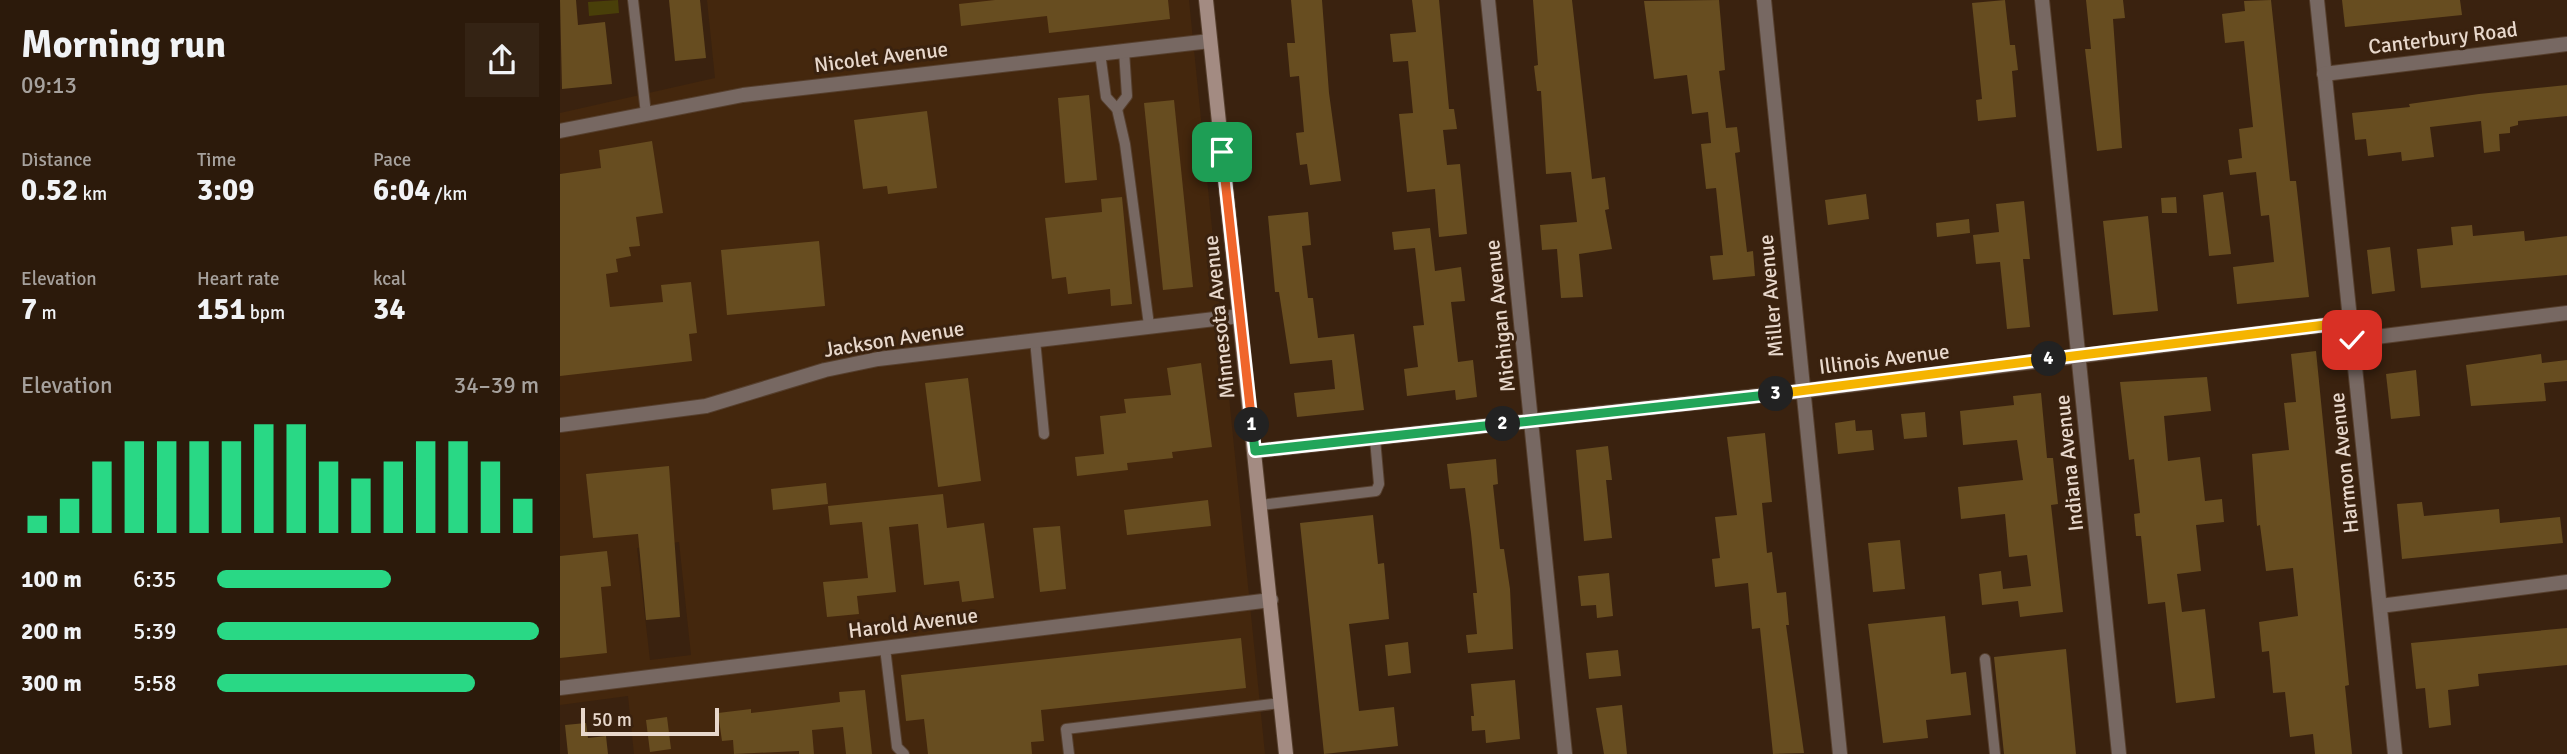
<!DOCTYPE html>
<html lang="en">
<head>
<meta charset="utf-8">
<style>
	:root { --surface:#2c1a0b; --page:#342314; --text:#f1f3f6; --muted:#a6a19d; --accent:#29d885 }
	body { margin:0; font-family:Signika,sans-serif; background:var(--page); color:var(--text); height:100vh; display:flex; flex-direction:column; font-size:26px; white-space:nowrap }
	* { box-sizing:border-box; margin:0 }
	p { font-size:23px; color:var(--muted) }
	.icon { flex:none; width:38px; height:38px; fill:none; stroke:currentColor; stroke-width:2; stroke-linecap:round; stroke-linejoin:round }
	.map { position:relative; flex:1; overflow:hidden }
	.drawer { display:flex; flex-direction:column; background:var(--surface); width:560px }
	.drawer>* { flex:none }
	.scale { position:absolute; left:21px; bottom:18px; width:138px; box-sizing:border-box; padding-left:7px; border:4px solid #e8d8cc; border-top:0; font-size:19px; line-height:24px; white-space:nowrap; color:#e8d8cc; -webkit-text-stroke:5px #3a220f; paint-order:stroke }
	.pin { position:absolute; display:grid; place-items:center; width:60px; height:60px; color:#fff; margin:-30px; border-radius:14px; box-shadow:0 4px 10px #0006 }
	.km { position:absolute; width:35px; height:35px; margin:-18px; border-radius:50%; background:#222; color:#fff; font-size:19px; line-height:35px; text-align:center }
	.round { display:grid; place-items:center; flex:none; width:74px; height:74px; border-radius:0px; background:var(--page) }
	.head { display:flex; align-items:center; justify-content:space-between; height:119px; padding:0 21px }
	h1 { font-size:38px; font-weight:700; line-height:52px }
	.stats { display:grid; grid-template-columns:repeat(3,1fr); gap:10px; height:119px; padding:7px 21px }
	.stats div { display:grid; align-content:center }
	.stats b { font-size:30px; font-weight:700 }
	.stats small { font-size:19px; font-weight:400 }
	.stats p { font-size:19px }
	.chart { height:196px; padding:14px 21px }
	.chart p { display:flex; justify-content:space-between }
	.chart svg { width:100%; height:126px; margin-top:7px; stroke:var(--accent); stroke-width:6 }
	ul { padding:0 21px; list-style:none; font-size:23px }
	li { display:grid; grid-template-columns:112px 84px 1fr; align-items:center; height:52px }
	li i { height:18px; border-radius:9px; background:var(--accent) }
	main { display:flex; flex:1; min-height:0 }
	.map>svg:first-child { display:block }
</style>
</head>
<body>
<main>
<section class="drawer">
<div class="head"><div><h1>Morning run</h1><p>09:13</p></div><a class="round"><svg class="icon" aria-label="share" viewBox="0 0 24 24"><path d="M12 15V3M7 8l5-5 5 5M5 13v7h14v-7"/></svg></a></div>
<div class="stats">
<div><p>Distance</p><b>0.52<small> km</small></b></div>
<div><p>Time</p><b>3:09</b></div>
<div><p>Pace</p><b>6:04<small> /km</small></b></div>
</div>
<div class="stats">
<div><p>Elevation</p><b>7<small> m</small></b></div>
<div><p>Heart rate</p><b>151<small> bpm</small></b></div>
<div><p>kcal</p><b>34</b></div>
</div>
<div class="chart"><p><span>Elevation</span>34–39 m</p>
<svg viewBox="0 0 160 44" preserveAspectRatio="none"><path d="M5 44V38M15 44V32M25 44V19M35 44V12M45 44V12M55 44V12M65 44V12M75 44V6M85 44V6M95 44V19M105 44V25M115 44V19M125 44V12M135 44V12M145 44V19M155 44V32"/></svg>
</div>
<ul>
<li><b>100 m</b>6:35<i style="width:54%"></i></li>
<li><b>200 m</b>5:39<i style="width:100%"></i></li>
<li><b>300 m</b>5:58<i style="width:80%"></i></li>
</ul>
</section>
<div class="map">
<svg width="2007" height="754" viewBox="0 0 2007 754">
	<rect width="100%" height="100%" fill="#3a220f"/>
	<!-- built -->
	<path fill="#44270d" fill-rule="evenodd" d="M 147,0 L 629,0 L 705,754 L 74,754 L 68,696 L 0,705 L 0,113 L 155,78 ZM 119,542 L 131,655 L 90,660 L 77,548 Z"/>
	<!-- water -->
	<path fill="#493f09" d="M 58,0 L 59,13 L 29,16 L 28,2 Z"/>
	<!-- building -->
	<g fill="#674d20">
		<path d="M 0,0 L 16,0 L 18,25 L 45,22 L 52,84 L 2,89 Z"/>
		<path d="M 109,0 L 140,0 L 146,58 L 115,61 Z"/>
		<path d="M 435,0 L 608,0 L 610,19 L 489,33 L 487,16 L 401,26 L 399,4 Z"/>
		<path d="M 731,0 L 762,0 L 769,93 L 781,181 L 750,185 L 747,164 L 740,165 L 736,133 L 744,132 L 739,76 L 730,77 L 727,43 L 735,43 Z"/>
		<path d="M 852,0 L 879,0 L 889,109 L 894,109 L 897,129 L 883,130 L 887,165 L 900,164 L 907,234 L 879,237 L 875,189 L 847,192 L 839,114 L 853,113 L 848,61 L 833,62 L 830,34 L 856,32 Z"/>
		<path d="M 973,0 L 1012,0 L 1032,179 L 1045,177 L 1049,209 L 1045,210 L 1052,249 L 1019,254 L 1023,297 L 1001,298 L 997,249 L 982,250 L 980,225 L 1017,222 L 1011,172 L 986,174 L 981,91 L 977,91 L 974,66 L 978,65 Z"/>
		<path d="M 1159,0 L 1165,70 L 1159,71 L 1166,128 L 1177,127 L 1180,152 L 1175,153 L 1187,252 L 1193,251 L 1195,276 L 1153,280 L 1150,256 L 1163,255 L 1156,188 L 1146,189 L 1141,144 L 1151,143 L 1148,112 L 1132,114 L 1127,75 L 1094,79 L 1084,1 Z"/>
		<path d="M 1445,0 L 1450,45 L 1455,45 L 1458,70 L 1452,71 L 1456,117 L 1418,121 L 1416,100 L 1422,99 L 1412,3 Z"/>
		<path d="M 1526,0 L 1563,0 L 1565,18 L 1553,19 L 1562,148 L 1537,151 L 1525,49 L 1531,49 Z"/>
		<path d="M 1711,0 L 1730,181 L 1736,181 L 1749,297 L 1677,304 L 1673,267 L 1714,262 L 1709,215 L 1701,216 L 1696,172 L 1670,175 L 1668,160 L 1682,158 L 1679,129 L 1693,127 L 1684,41 L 1665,43 L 1662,14 L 1685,11 L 1684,1 Z"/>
		<path d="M 1782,0 L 1900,0 L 1902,15 L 1785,27 Z"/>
		<path d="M 2007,85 L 2007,116 L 1958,121 L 1958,125 L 1950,127 L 1950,133 L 1939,134 L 1940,151 L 1924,153 L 1921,121 L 1870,127 L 1874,157 L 1842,161 L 1841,152 L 1808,156 L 1806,139 L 1795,140 L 1792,113 L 1850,107 L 1849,104 L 1919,94 Z"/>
		<path d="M 529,95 L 537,180 L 505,183 L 498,98 Z"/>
		<path d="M 614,100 L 633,287 L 603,290 L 584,103 Z"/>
		<path d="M 367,111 L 377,188 L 328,194 L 327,186 L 303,189 L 294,120 Z"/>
		<path d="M 92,141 L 103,213 L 76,217 L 80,246 L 69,247 L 71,256 L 56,259 L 58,272 L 46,274 L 50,307 L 103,302 L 101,285 L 131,282 L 137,333 L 129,334 L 132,361 L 0,376 L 0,174 L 41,168 L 39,150 Z"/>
		<path d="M 1663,192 L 1671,254 L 1649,256 L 1643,195 Z"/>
		<path d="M 1306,194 L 1309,219 L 1268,225 L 1265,200 Z"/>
		<path d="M 562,197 L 572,304 L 551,306 L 550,289 L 508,294 L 506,277 L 492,279 L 485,218 L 542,212 L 541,199 Z"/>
		<path d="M 1616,197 L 1617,213 L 1602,213 L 1601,198 Z"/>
		<path d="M 1464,201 L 1470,259 L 1463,259 L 1470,327 L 1447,329 L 1440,262 L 1416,264 L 1413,235 L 1439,232 L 1436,204 Z"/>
		<path d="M 748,212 L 751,245 L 742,246 L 748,298 L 753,298 L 758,338 L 794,334 L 804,410 L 737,417 L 734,393 L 775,389 L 772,360 L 730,364 L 719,292 L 715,292 L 708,216 Z"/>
		<path d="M 1588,216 L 1598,311 L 1553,315 L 1543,221 Z"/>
		<path d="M 1409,219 L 1410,233 L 1377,237 L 1376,223 Z"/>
		<path d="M 1912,225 L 1913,236 L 1964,231 L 1965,241 L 2007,236 L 2007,275 L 1861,288 L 1857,249 L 1893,245 L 1891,227 Z"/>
		<path d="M 870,228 L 875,271 L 901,267 L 905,301 L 891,302 L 898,362 L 913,360 L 917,397 L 896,400 L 895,390 L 847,396 L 844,369 L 858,367 L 853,326 L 864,325 L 855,248 L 834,250 L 832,232 Z"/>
		<path d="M 259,241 L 265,306 L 167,315 L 161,250 Z"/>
		<path d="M 1830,247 L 1835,291 L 1812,294 L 1807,250 Z"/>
		<path d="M 1756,351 L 1789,685 L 1785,686 L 1792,754 L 1755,754 L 1753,734 L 1730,737 L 1725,692 L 1713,693 L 1709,651 L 1702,652 L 1699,622 L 1738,616 L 1733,568 L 1706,571 L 1700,525 L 1697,526 L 1692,454 L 1729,450 L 1724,403 L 1736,402 L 1731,354 Z"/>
		<path d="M 1981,354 L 1982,363 L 2007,360 L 2007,381 L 1984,383 L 1986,401 L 1911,406 L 1906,365 Z"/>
		<path d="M 641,363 L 652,447 L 612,452 L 613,458 L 567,463 L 568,470 L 517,476 L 515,457 L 544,454 L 540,416 L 566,413 L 564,399 L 611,395 L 607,368 Z"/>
		<path d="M 1856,370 L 1860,416 L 1831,419 L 1826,374 Z"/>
		<path d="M 1647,377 L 1651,411 L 1604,416 L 1608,461 L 1640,457 L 1645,501 L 1662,499 L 1664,522 L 1636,525 L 1641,571 L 1617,574 L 1622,612 L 1645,609 L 1655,698 L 1616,703 L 1605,602 L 1588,604 L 1581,536 L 1576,536 L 1574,514 L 1580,513 L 1574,459 L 1569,460 L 1560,382 Z"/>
		<path d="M 408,378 L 421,481 L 378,487 L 365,383 Z"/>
		<path d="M 1481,393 L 1487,458 L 1493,458 L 1498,504 L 1491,505 L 1503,612 L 1460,617 L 1458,601 L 1422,605 L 1419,574 L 1441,571 L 1443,589 L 1471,586 L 1467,555 L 1449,557 L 1445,514 L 1401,519 L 1398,487 L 1463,480 L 1457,440 L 1403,445 L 1400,411 L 1454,405 L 1453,396 Z"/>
		<path d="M 1365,412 L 1367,437 L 1344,439 L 1341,414 Z"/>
		<path d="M 1295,420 L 1296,431 L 1312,430 L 1314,450 L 1278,454 L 1275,423 Z"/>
		<path d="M 1205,433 L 1212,502 L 1202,503 L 1207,553 L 1212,552 L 1217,593 L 1226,592 L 1229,625 L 1226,625 L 1244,753 L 1213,754 L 1200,628 L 1192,629 L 1188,583 L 1155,587 L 1152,559 L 1160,558 L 1155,517 L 1177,515 L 1167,437 Z"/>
		<path d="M 1048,446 L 1052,480 L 1046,480 L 1052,538 L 1024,541 L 1016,450 Z"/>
		<path d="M 936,459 L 938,484 L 933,485 L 940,549 L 944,549 L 950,589 L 953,649 L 908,653 L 906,635 L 917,634 L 913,593 L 917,593 L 911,533 L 905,488 L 890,489 L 887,464 Z"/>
		<path d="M 109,466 L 120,617 L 86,620 L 78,534 L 33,538 L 26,474 Z"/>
		<path d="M 266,483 L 268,504 L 213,510 L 211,489 Z"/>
		<path d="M 383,494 L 387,528 L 424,523 L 434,598 L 402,602 L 399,581 L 364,585 L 358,524 L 329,527 L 336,592 L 297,596 L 299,614 L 267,617 L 263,582 L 308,578 L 302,522 L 270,525 L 268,506 Z"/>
		<path d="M 648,500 L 651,526 L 567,535 L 564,510 Z"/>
		<path d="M 1862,502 L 1864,516 L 1939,509 L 1940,523 L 2000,517 L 2003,543 L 1842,559 L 1837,504 Z"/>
		<path d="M 813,515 L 818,564 L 824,563 L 829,619 L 789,624 L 799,711 L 834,707 L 838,746 L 764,754 L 740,523 Z"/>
		<path d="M 500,526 L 506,589 L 480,592 L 473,528 Z"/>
		<path d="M 1340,540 L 1345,589 L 1313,592 L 1308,543 Z"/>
		<path d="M 47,551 L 51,586 L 41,587 L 47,653 L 0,658 L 0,556 Z"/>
		<path d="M 1049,573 L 1053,616 L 1037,618 L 1036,605 L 1021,606 L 1018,576 Z"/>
		<path d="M 1385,616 L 1391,674 L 1406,672 L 1411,715 L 1366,720 L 1368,738 L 1323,743 L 1308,624 Z"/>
		<path d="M 2007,628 L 2007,665 L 1918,674 L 1919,686 L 1888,690 L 1891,725 L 1869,728 L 1865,688 L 1856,689 L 1851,643 Z"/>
		<path d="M 681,638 L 686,688 L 481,710 L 484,741 L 471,742 L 472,754 L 368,754 L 364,719 L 346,721 L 341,675 Z"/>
		<path d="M 848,642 L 851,673 L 828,676 L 825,645 Z"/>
		<path d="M 1506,649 L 1516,754 L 1444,754 L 1434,657 Z"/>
		<path d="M 1058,650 L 1061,676 L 1029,679 L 1026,653 Z"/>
		<path d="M 955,680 L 960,739 L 926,743 L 925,730 L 912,731 L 911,716 L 914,716 L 911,684 Z"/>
		<path d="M 305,690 L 312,754 L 286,754 L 283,727 L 252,730 L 254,754 L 239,754 L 239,751 L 174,754 L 173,740 L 162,741 L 158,713 L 191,709 L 191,713 L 280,702 L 279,692 Z"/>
		<path d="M 1062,705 L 1067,754 L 1044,754 L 1036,708 Z"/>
		<path d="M 107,717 L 111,749 L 90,752 L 86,720 Z"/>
		<path d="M 26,723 L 28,738 L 46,736 L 48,754 L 8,754 L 5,725 Z"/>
	</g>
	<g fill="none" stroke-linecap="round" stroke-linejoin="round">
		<!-- lane casing -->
		<g stroke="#563f2d" stroke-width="12">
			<g id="lane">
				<path d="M 73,0 L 86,114"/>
				<path d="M 540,53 L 546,97 L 557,109 L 565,144 L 589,325"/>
				<path d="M 557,109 L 567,96 L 564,51"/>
				<path d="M 475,340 L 484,434"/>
				<path d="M 701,505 L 816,491 L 819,484 L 815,439"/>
				<path d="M 325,648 L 337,747 L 344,754"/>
				<path d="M 1425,659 L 1435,754"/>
				<path d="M 509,754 L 506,729 L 721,703"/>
			</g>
		</g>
		<!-- street casing -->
		<g stroke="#563f2d" stroke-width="16">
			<g id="street">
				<path d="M 928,0 L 1005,754"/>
				<path d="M 1204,0 L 1280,754"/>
				<path d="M 1482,0 L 1559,754"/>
				<path d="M 1757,0 L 1835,754"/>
				<path d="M 1764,74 L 2007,44"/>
				<path d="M 0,131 L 183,95 L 650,41"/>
				<path d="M 1792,340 L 2007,313"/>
				<path d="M 0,425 L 146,406 L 265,370 L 318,359 L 680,316"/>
				<path d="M 696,451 L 1242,391 L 1790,322"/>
				<path d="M 1820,606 L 2007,582"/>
				<path d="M 0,688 L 711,600"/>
			</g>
		</g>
		<!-- secondary casing -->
		<g stroke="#563f2d" stroke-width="16">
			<path id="secondary" d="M 646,0 L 726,754"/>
		</g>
		<!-- lane -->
		<use href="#lane" stroke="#776862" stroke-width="10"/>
		<!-- street -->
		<use href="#street" stroke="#776862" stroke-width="14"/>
		<!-- secondary -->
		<use href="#secondary" stroke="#a38b82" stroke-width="14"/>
	</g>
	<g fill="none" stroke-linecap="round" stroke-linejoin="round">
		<!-- split-1 casing -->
		<g stroke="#fff" stroke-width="14">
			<path id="split-1" d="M 662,152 L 692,425"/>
		</g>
		<!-- split-2 casing -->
		<g stroke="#fff" stroke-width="14">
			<path id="split-2" d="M 692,425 L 695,451 L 943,424"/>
		</g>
		<!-- split-3 casing -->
		<g stroke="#fff" stroke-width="14">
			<path id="split-3" d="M 943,424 L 1216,394"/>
		</g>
		<!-- split-4 casing -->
		<g stroke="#fff" stroke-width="14">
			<path id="split-4" d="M 1216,394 L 1489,359"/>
		</g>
		<!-- split-5 casing -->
		<g stroke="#fff" stroke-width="14">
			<path id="split-5" d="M 1489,359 L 1790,322 L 1792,340"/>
		</g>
		<!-- split-1 -->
		<use href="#split-1" stroke="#f0652b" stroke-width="9"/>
		<!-- split-2 -->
		<use href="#split-2" stroke="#22a559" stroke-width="9"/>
		<!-- split-3 -->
		<use href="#split-3" stroke="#22a559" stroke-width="9"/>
		<!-- split-4 -->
		<use href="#split-4" stroke="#f5b400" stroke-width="9"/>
		<!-- split-5 -->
		<use href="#split-5" stroke="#f5b400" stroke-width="9"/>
	</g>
	<g text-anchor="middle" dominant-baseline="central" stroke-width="6" stroke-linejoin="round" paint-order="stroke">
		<!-- street labels -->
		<g font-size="21" fill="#e8d8cc" stroke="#3a220f">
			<text transform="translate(1883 38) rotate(-7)">Canterbury Road</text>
			<text transform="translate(321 57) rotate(-7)">Nicolet Avenue</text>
			<text transform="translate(1211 296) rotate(-95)">Miller Avenue</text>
			<text transform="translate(940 316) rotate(-96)">Michigan Avenue</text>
			<text transform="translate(659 317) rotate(-96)">Minnesota Avenue</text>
			<text transform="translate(334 339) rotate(-9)">Jackson Avenue</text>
			<text transform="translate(1324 359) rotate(-7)">Illinois Avenue</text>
			<text transform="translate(1509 463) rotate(-96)">Indiana Avenue</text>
			<text transform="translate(1784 463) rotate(-96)">Harmon Avenue</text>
			<text transform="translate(353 623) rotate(-7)">Harold Avenue</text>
		</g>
	</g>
</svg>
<div class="scale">50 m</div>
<div class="pin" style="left:662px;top:152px;background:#1e9e55"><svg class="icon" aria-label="arrive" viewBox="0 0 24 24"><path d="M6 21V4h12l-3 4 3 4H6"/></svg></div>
<div class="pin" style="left:1792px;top:340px;background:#d93025"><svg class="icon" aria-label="check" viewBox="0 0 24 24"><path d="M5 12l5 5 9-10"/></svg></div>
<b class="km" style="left:692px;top:425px">1</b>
<b class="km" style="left:943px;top:424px">2</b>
<b class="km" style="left:1216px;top:394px">3</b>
<b class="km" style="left:1489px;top:359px">4</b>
</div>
</main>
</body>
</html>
